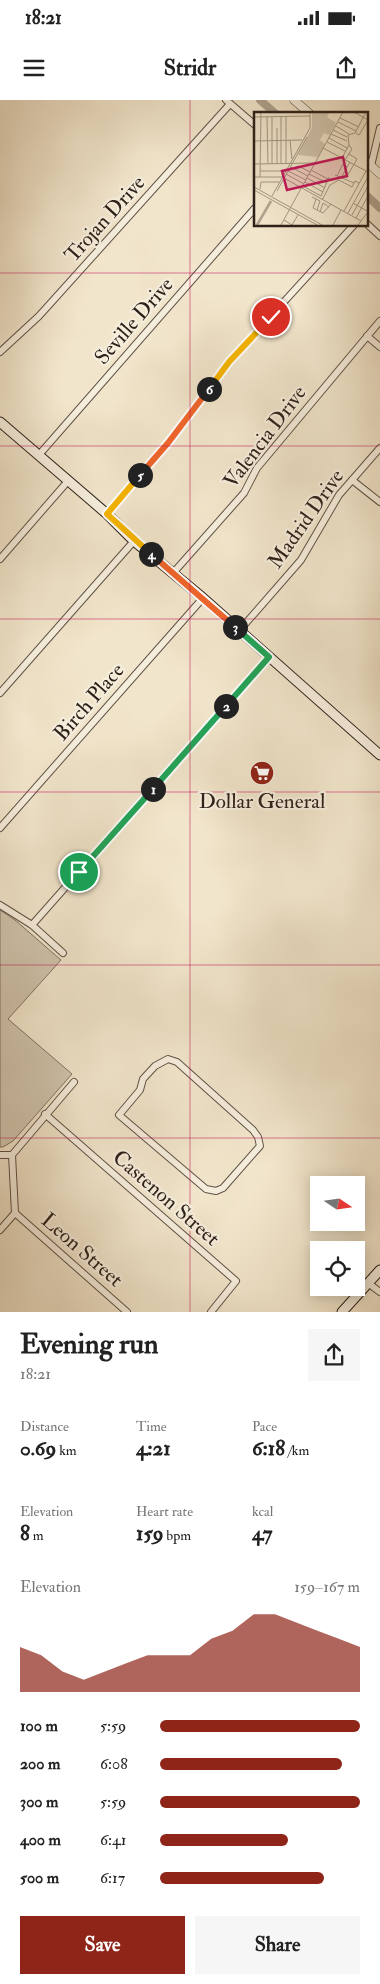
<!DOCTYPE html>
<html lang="en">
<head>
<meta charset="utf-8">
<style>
	:root { --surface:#fff; --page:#f6f6f6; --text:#222; --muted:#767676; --accent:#8f2418 }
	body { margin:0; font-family:"IM FELL Double Pica",serif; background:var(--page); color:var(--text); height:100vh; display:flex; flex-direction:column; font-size:19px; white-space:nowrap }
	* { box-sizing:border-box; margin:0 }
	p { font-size:16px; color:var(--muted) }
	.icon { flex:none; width:28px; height:28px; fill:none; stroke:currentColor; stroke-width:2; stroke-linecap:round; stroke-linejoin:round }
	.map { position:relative; height:1212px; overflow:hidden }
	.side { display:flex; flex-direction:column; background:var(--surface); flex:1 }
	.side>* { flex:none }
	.needle { width:32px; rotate:103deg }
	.fabs { position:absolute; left:310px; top:1076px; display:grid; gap:10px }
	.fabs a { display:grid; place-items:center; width:55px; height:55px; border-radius:0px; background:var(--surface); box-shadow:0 2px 12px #0003; font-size:25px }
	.pin { position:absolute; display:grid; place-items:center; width:42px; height:42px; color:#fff; margin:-21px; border:2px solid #fff; border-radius:50%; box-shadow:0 1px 5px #0007 }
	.km { position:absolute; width:25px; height:25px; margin:-12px; border-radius:50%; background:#222; color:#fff; font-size:14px; line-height:25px; text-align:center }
	.round { display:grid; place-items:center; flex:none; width:52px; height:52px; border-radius:0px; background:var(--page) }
	.overview { display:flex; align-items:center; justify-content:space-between; height:85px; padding:0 20px }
	h1 { font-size:28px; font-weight:800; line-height:38px }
	.figures { display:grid; grid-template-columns:repeat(3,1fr); gap:8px; height:85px; padding:5px 20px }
	.figures div { display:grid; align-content:center }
	.figures b { font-size:21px; font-weight:800 }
	.figures small { font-size:14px; font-weight:400 }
	.figures p { font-size:14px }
	.chart { height:140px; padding:10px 20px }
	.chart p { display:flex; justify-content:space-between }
	.chart svg { width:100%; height:90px; margin-top:5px; fill:var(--accent); opacity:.7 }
	.button { display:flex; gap:10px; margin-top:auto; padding:10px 20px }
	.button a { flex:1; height:58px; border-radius:0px; background:var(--accent); color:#fff; font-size:20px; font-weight:800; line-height:58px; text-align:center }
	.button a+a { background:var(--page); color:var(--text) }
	ul { padding:0 20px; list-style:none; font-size:16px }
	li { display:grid; grid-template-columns:80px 60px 1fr; align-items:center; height:38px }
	li i { height:12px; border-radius:6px; background:var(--accent) }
	.status { display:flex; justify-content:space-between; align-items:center; height:35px; padding:0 25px; background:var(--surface); direction:ltr }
	.status svg { height:14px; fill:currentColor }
	header { display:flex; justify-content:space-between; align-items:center; height:65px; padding:0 20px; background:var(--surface); font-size:22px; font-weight:800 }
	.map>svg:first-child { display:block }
</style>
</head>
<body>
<div class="status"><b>18:21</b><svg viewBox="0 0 49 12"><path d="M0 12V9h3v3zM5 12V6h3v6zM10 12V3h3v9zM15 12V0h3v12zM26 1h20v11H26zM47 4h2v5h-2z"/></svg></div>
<header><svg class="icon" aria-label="menu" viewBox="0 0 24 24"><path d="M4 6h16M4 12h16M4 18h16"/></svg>Stridr<svg class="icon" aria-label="share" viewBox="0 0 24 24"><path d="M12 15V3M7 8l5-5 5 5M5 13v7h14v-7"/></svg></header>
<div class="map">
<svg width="380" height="1212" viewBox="0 0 380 1212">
	<rect width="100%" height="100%" fill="#f1e5cb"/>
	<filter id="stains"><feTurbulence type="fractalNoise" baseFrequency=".004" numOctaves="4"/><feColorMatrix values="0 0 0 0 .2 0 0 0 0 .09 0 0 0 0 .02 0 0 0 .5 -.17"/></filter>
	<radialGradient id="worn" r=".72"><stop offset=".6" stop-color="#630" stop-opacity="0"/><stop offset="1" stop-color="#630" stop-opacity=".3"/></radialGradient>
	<!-- green -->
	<path fill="#d0c4ad" stroke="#7f7264" d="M 0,810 L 15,820 L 61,860 L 8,919 L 72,974 L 13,1041 L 3,1047 L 0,1047 Z"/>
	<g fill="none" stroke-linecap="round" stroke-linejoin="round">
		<!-- canal -->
		<g stroke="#afa28f" stroke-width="8">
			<path d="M 260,0 L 276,14"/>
			<path d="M 366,95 L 380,108"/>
		</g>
		<!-- minor casing -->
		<g stroke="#5f5246" stroke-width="8">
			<g id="minor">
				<path d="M 226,0 L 255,25"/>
				<path d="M 371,66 L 380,28"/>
				<path d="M 366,123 L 380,136"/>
				<path d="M 367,236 L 380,247"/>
				<path d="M 0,252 L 39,216 L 230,4"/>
				<path d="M 38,356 L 255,108"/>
				<path d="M 352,380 L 380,402"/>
				<path d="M 107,414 L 168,343 L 229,262 L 354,125"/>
				<path d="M 0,459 L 68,381"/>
				<path d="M 174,472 L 244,393 L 257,368 L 380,221"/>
				<path d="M 239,531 L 301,460 L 339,395 L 380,348"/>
				<path d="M 0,593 L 134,441"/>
				<path d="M 0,728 L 203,498"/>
				<path d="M 0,805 L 32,825 L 63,853"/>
				<path d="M 32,825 L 269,557"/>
				<path d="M 168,959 L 177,962 L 253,1030 L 258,1037 L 260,1046 L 223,1088 L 216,1091 L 206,1089 L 119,1015 L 140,990 L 143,979 L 155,966 Z"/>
				<path d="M 45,1014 L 236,1181 L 211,1212"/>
				<path d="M 0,1055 L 12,1055"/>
				<path d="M 15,1113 L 127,1212"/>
				<path d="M 0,1130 L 15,1113 L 12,1055 L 74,982"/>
				<path d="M 368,1183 L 380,1192"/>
			</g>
		</g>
		<!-- tertiary casing -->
		<g stroke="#5f5246" stroke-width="9">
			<g id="tertiary">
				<path d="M 294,0 L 310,14"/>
				<path d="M 366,61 L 380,74"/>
			</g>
		</g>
		<!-- secondary casing -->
		<g stroke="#2e211a" stroke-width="11">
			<g id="secondary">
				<path d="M 0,322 L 107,414 L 134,441 L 203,498 L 380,655"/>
				<path d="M 342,1212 L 380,1170"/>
			</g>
		</g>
		<!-- minor -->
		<use href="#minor" stroke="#f6eedd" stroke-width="6"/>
		<!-- tertiary -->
		<use href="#tertiary" stroke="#f6eedd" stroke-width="8"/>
		<!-- secondary -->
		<use href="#secondary" stroke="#f6eedd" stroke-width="9"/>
	</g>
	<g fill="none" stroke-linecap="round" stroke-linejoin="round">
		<!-- split-1 casing -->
		<g stroke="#fff" stroke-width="10">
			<path id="split-1" d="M 79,772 L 153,689"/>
		</g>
		<!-- split-2 casing -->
		<g stroke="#fff" stroke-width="10">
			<path id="split-2" d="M 153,689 L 226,606"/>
		</g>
		<!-- split-3 casing -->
		<g stroke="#fff" stroke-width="10">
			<path id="split-3" d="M 226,606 L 269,557 L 235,527"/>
		</g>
		<!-- split-4 casing -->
		<g stroke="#fff" stroke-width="10">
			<path id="split-4" d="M 151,454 L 235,527"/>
		</g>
		<!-- split-5 casing -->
		<g stroke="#fff" stroke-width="10">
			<path id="split-5" d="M 140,375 L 107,414 L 151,454"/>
		</g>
		<!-- split-6 casing -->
		<g stroke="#fff" stroke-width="10">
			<path id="split-6" d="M 140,375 L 168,343 L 209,289"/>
		</g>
		<!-- split-7 casing -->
		<g stroke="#fff" stroke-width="10">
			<path id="split-7" d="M 209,289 L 229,262 L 271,217"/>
		</g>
		<!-- split-1 -->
		<use href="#split-1" stroke="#22a559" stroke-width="6"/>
		<!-- split-2 -->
		<use href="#split-2" stroke="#22a559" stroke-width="6"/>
		<!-- split-3 -->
		<use href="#split-3" stroke="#22a559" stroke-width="6"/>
		<!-- split-4 -->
		<use href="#split-4" stroke="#f0652b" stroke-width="6"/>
		<!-- split-5 -->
		<use href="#split-5" stroke="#f5b400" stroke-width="6"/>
		<!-- split-6 -->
		<use href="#split-6" stroke="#f0652b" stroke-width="6"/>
		<!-- split-7 -->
		<use href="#split-7" stroke="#f5b400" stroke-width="6"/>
	</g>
	<!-- grid -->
	<path fill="none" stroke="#c2185b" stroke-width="1" stroke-opacity="0.55" d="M 190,0 L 190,1212M 0,173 L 380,173M 0,346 L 380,346M 0,519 L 380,519M 0,692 L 380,692M 0,865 L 380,865M 0,1038 L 380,1038"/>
	<!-- icons -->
	<defs>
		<g id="supermarket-disc" transform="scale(1.25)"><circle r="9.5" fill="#8f2418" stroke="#f6eedd"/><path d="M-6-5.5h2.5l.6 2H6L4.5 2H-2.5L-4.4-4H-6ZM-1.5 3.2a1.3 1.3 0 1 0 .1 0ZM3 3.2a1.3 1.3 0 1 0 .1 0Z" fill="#fff"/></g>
	</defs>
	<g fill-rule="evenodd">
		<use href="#supermarket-disc" x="262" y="673"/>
	</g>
	<g text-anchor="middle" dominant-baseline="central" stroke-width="4.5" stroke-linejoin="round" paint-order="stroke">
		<!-- street labels -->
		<g font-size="21" fill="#2e211a" stroke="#f6eedd">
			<text transform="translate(105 119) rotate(-48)">Trojan Drive</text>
			<text transform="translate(134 221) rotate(-49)">Seville Drive</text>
			<text transform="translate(265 337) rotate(-53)">Valencia Drive</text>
			<text transform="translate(306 419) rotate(-55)">Madrid Drive</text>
			<text transform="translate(89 602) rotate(-49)">Birch Place</text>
			<text transform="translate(166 1098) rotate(41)">Castenon Street</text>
			<text transform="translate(82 1150) rotate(41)">Leon Street</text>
		</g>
		<!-- poi labels -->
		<g font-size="21" fill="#2e211a" stroke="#f6eedd">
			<text x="262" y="701">Dollar General</text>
		</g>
	</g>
	<!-- overview -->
	<g transform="translate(254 12)">
		<rect width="114" height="114" fill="#f1e5cb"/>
		<path d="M 58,0 L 76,0 L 73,5 L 82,11 L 75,23 L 70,21 L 66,28 L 71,32 L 64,45 L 44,43 L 58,16 Z" fill="#d0c4ad"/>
		<path fill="none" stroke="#afa28f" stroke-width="2.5" d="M 3,113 L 17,89"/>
		<path fill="none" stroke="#a39784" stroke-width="1" d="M 100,0 L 114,8M 32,4 L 32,51M 0,5 L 56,4M 13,5 L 14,52M 18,5 L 18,52M 27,5 L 27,51M 86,6 L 105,15M 84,10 L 102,19M 82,14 L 95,22M 23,16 L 23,52M 79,18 L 93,25M 102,21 L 105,23 L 114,8M 77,22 L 93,29M 75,26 L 93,36M 36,28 L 38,47M 0,29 L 48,28M 73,30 L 91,39M 69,36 L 114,60M 88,46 L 95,33 L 94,23 L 101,21 L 112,0M 91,48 L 98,37 L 95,33M 0,52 L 61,51M 37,55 L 54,64M 40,56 L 44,54 L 56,60M 57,58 L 74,67M 6,59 L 32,59M 34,59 L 52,68M 32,62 L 50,72M 55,62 L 73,71M 81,63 L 100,71M 83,64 L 89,52 L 93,55M 88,64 L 96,50M 0,65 L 28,65M 6,65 L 7,0M 30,66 L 107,109M 53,66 L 71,76M 92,66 L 103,47 L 95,42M 85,68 L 98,75 L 101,69 L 105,71M 51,70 L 69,80M 49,74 L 67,84 L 75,65M 0,75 L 68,113M 6,77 L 7,70 L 25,70M 0,78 L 63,113M 23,79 L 53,25M 18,84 L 56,16 L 56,0M 58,85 L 66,89 L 63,98M 62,87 L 59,96 L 69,101 L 77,92M 68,88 L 76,73 L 85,68M 99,91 L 113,99M 90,99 L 112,59M 66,100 L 69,91 L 75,95M 94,101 L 114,65M 98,103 L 114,74M 102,106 L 114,84M 30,108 L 38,113 L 44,103M 27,113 L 89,0M 79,113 L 87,98M 104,113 L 113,101"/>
		<path fill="#c2185b" fill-opacity="0.15" stroke="#c2185b" stroke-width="2.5" d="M 89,45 L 93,64 L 33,78 L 28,59 Z"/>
		<rect width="114" height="114" fill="none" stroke="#2e211a" stroke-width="2.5"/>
	</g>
	<rect width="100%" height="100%" filter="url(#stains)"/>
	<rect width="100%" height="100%" fill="url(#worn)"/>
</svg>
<div class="fabs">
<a><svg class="needle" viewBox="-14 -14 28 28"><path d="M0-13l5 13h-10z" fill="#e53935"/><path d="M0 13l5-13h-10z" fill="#767676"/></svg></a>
<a><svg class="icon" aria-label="locate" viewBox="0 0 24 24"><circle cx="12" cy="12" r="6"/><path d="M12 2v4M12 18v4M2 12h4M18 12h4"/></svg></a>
</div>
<div class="pin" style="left:79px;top:772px;background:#1e9e55"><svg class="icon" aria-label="arrive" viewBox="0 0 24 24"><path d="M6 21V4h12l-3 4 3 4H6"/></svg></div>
<div class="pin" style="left:271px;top:217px;background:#d93025"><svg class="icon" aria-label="check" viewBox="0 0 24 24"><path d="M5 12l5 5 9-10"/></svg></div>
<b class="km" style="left:153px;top:689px">1</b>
<b class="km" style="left:226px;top:606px">2</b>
<b class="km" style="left:235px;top:527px">3</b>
<b class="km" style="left:151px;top:454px">4</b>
<b class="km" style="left:140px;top:375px">5</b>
<b class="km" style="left:209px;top:289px">6</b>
</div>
<section class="side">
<div class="overview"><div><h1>Evening run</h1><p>18:21</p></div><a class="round"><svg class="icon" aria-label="share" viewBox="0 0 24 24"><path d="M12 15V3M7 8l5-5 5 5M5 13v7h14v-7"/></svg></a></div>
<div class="figures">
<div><p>Distance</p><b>0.69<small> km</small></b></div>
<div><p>Time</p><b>4:21</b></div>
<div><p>Pace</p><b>6:18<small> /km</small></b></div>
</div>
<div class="figures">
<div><p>Elevation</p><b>8<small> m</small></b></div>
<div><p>Heart rate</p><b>159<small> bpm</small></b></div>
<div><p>kcal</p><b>47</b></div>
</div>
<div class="chart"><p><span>Elevation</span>159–167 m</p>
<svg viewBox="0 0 160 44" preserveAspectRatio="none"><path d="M0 44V22L10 26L20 34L30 38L40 34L50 30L60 26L70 26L80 26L90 18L100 14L110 6L120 6L130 10L140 14L150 18L160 22V44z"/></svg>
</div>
<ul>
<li><b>100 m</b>5:59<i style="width:100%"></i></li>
<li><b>200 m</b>6:08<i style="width:91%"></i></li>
<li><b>300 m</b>5:59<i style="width:100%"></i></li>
<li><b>400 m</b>6:41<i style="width:64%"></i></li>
<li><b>500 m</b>6:17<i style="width:82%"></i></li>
</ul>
<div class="button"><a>Save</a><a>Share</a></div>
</section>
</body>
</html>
